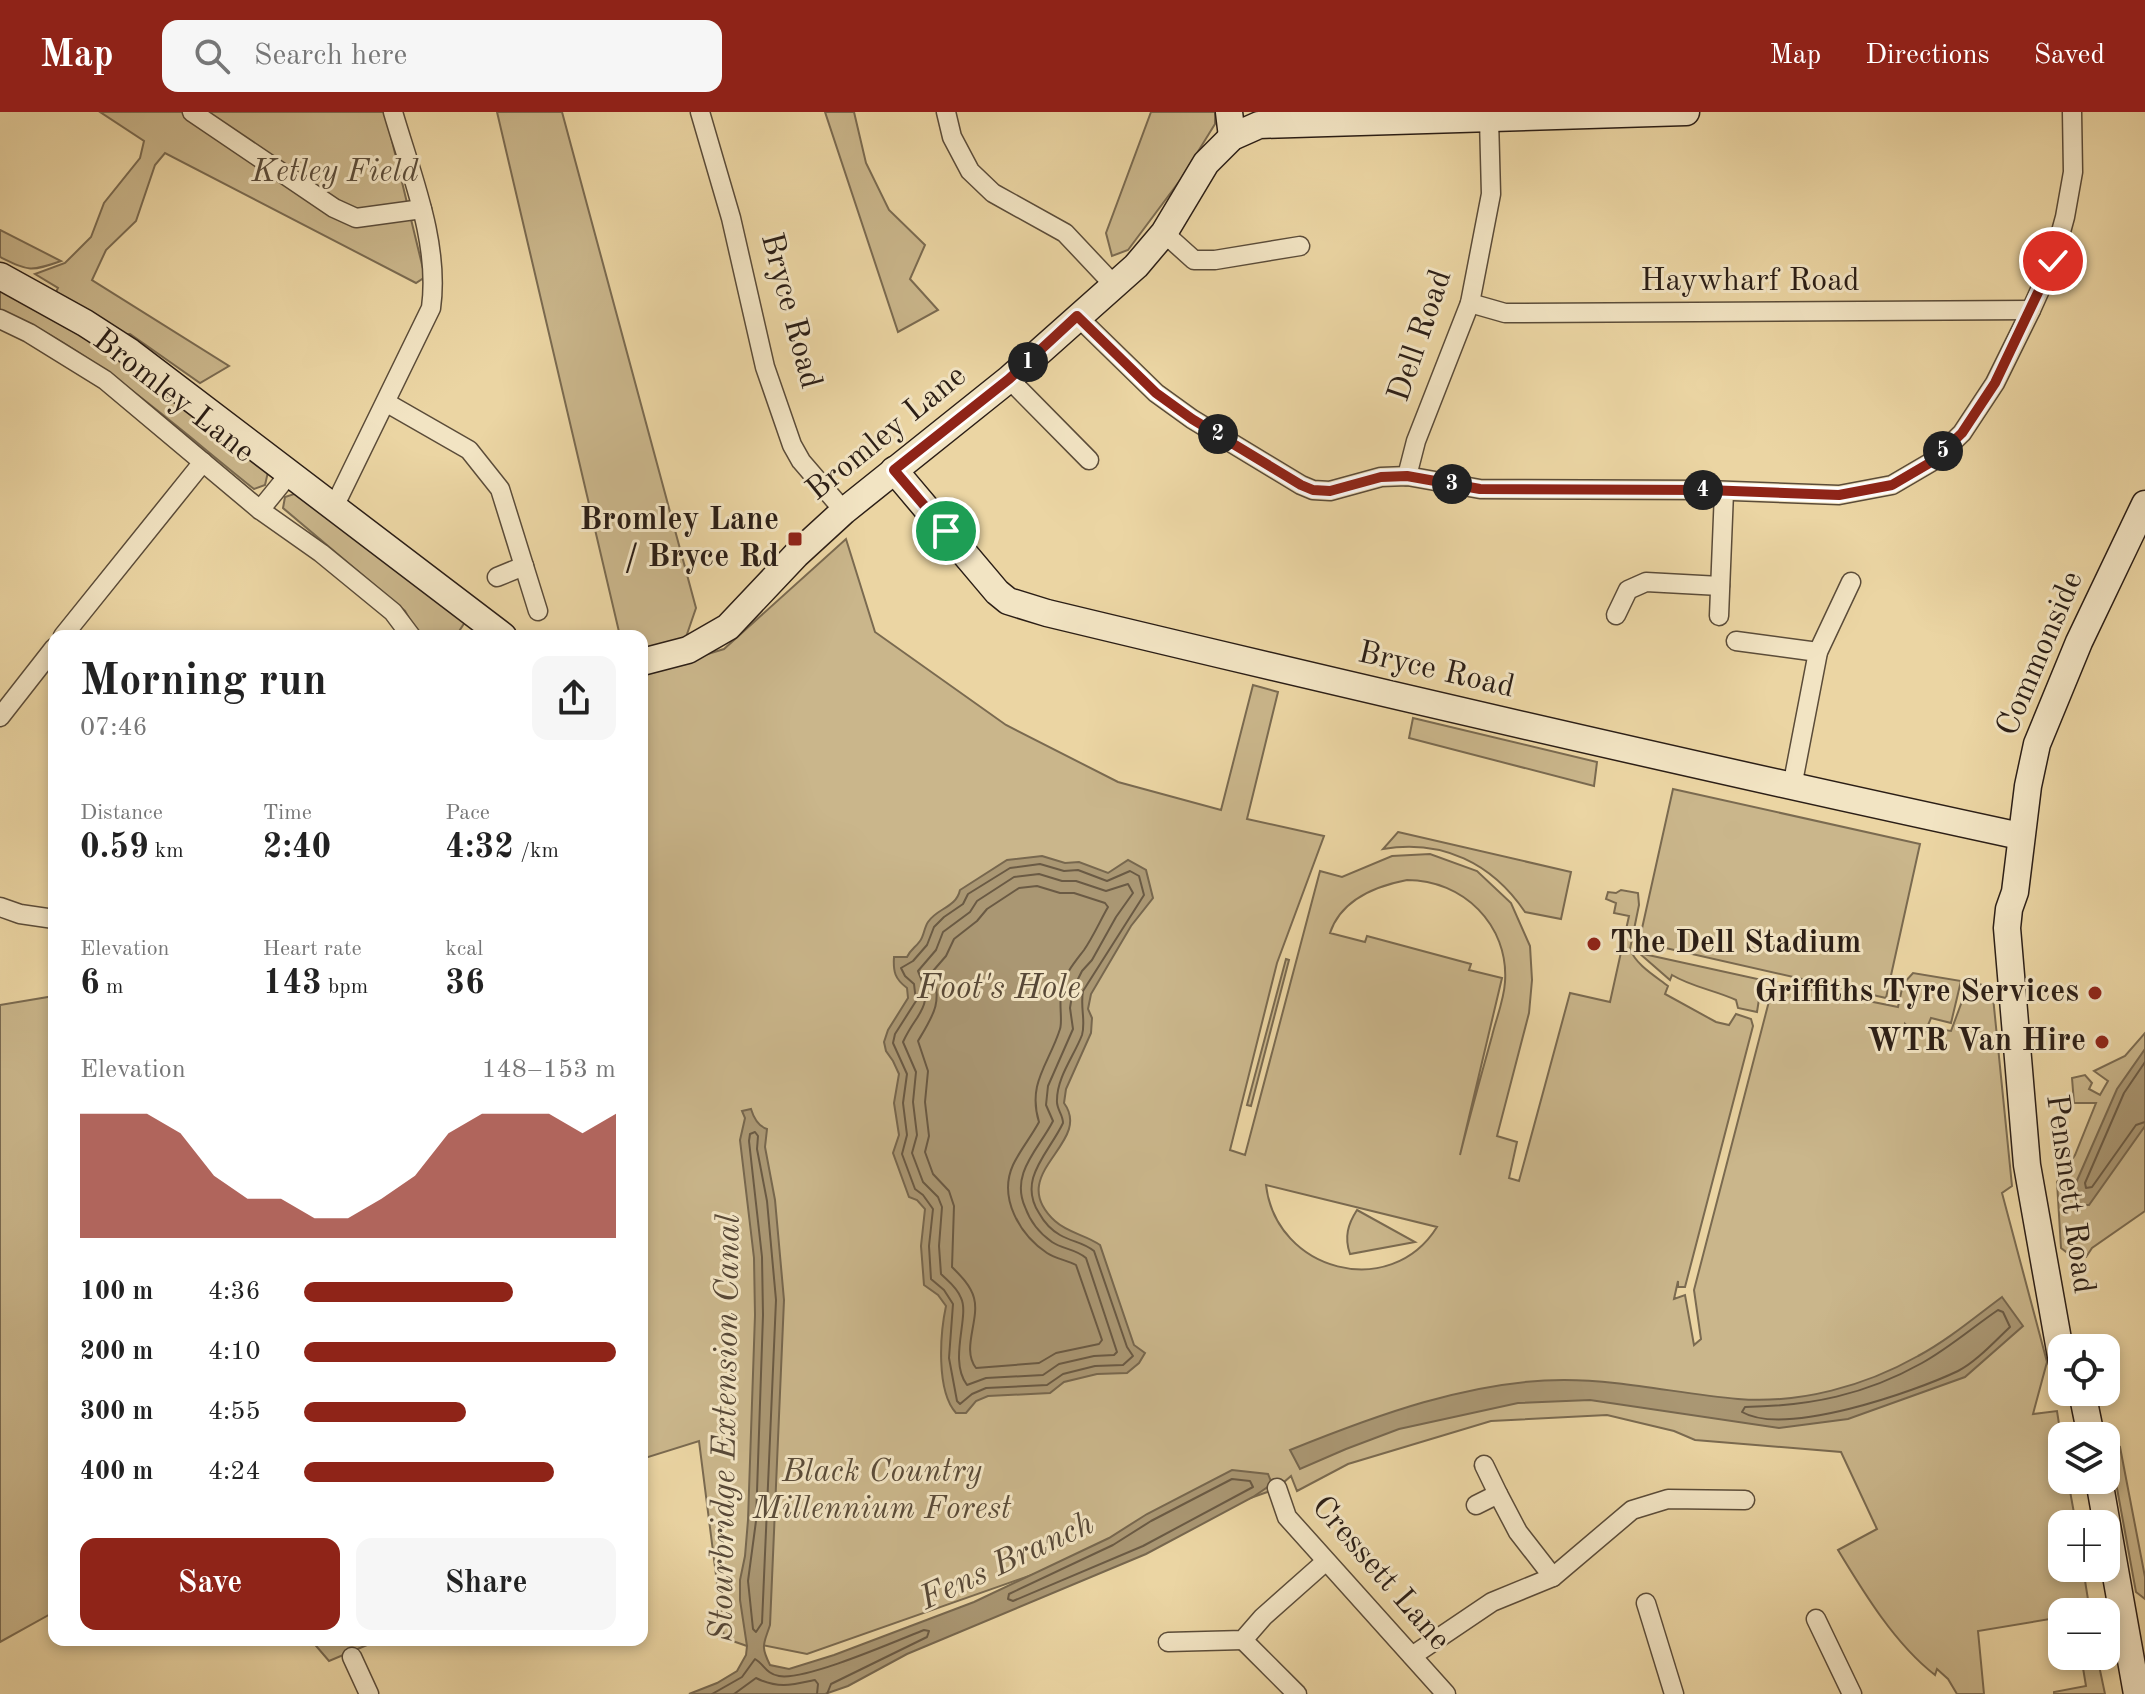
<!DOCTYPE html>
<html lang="en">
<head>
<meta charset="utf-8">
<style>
	:root { --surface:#fff; --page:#f6f6f6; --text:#222; --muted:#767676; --accent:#8f2418 }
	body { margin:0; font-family:"Old Standard TT",serif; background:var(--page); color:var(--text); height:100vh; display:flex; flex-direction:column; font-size:30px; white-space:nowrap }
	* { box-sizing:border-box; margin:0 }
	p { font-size:26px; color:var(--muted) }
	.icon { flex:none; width:44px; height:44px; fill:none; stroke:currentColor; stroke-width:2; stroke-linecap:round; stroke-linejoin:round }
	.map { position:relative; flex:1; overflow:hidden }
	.panel { position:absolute; left:48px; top:518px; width:600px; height:1016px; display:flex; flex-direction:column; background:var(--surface); border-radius:16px; box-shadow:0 4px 12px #0003 }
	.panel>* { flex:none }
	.buttons { position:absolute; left:2048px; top:1222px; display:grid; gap:16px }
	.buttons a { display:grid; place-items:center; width:72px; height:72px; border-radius:16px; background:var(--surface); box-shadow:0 4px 12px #0003; font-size:40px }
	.pin { position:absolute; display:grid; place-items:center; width:68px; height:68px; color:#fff; margin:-34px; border:4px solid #fff; border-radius:50%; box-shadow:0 2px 8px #0007 }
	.km { position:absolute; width:40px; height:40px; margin:-20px; border-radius:50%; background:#222; color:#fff; font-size:22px; line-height:40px; text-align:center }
	.round { display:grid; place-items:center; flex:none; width:84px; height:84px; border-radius:16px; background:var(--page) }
	.head { display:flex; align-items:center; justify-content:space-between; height:136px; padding:0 32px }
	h1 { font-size:44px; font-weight:600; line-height:60px }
	.metrics { display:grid; grid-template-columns:repeat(3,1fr); gap:12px; height:136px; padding:8px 32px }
	.metrics div { display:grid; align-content:center }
	.metrics b { font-size:34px; font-weight:600 }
	.metrics small { font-size:22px; font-weight:400 }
	.metrics p { font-size:22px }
	.chart { height:224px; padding:16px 32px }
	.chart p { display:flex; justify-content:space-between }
	.chart svg { width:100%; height:144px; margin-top:8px; fill:var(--accent); opacity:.7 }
	.action { display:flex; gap:16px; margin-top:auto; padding:16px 32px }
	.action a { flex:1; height:92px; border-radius:16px; background:var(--accent); color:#fff; font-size:32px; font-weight:600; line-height:92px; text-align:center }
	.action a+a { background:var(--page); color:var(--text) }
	ul { padding:0 32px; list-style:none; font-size:26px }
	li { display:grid; grid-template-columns:128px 96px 1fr; align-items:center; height:60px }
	li i { height:20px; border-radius:10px; background:var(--accent) }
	header { display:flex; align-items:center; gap:48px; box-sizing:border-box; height:112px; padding:0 40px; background:var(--accent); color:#fff }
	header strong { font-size:38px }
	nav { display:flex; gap:44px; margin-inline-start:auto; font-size:28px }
	.search { width:560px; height:72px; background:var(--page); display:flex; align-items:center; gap:20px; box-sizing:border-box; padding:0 28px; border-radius:16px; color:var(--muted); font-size:30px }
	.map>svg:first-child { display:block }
</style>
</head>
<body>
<header>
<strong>Map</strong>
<div class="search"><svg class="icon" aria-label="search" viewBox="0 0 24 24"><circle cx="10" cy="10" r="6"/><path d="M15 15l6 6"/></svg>Search here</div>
<nav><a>Map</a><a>Directions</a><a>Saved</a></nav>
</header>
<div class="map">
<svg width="2145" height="1582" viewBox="0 0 2145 1582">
	<rect width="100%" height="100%" fill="#ebd5a3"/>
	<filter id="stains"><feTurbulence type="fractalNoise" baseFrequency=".0025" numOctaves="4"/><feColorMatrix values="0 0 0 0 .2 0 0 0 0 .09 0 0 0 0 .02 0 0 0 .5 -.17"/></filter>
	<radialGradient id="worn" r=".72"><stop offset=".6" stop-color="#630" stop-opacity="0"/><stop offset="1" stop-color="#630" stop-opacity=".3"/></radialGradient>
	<!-- green -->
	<g fill="#cab68b" stroke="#7a6a50" stroke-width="2" fill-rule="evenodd">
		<path d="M 100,0 L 385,0 L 425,165 L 416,171 L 165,41 L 155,53 L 136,109 L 106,138 L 92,168 L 229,254 L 200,271 L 130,222 L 119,223 L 53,186 L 58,176 L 35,162 L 65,151 L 91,125 L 104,91 L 140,46 L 144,29 Z"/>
		<path d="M 497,0 L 562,0 L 696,496 L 685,528 L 642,539 L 642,524 L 620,524 Z"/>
		<path d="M 825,0 L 854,0 L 866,51 L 889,98 L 925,133 L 910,167 L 938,198 L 898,220 Z"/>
		<path d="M 1151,0 L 1215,0 L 1215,12 L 1181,67 L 1128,138 L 1112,144 L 1106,121 Z"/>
		<path d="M 0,118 L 61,149 C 30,160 29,159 0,145 Z"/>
		<path d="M 0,176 L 113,239 L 268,360 L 265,373 L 254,377 C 176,315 91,236 0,198 Z"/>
		<path d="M 297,381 L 465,510 L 456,524 L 419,524 L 405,499 L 283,396 L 285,385 Z"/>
		<path d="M 846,427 L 875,520 L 1006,613 L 1118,670 L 1221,698 L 1253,573 L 1278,580 L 1247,707 L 1324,724 L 1277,851 L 1230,1038 L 1245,1043 L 1320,759 L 1342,765 L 1392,744 L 1430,742 L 1477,759 L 1511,791 L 1530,834 L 1532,868 L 1529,901 L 1497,1024 L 1517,1030 L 1509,1066 L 1519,1069 L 1570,881 L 1610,890 L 1629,804 L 1614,801 L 1616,791 L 1606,787 L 1608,780 L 1616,781 L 1621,778 L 1638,781 L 1639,793 L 1630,837 C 1636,853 1655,864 1668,874 L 1665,882 L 1716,910 L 1729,913 L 1736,902 L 1751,907 L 1753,914 L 1685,1175 L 1678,1175 L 1678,1169 L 1674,1187 L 1685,1183 L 1694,1233 L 1701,1227 L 1694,1178 L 1774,870 L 1898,895 L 1903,872 L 1913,861 L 1961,869 L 1951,911 L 1931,906 L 1926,918 L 1917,922 L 1905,912 L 1905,917 L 1921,924 L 1931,916 L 1951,919 L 1961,892 L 1965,869 L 1992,875 L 2012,1074 L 2002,1081 L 2047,1250 L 2033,1302 L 2057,1299 L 2062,1331 L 2062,1368 L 2068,1368 L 2076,1412 L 2062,1412 L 2062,1456 L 2083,1456 L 2090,1500 L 2062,1500 L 2062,1505 L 1978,1519 L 1984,1582 L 1957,1582 L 1948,1567 L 1937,1557 L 1935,1563 C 1895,1532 1864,1481 1838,1438 L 1877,1417 L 1841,1340 L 1695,1328 L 1674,1319 L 1607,1303 L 1491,1309 L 1348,1352 L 1297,1379 L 1291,1364 L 1276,1377 L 807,1542 L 747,1530 L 747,1534 L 724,1526 L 699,1329 L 642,1347 L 642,562 L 724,537 ZM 1407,768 C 1463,768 1509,813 1505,870 C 1504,888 1496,907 1492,924 C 1481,964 1470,1003 1460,1043 L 1502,866 L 1469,858 L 1471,852 L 1367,824 L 1365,830 L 1330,821 C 1341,788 1376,774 1407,768 ZM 1266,1073 L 1437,1115 C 1390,1190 1276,1159 1266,1073 Z"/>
		<path d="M 1413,606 L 1597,650 L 1594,674 L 1409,626 Z"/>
		<path d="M 1673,677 L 1920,732 L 1886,886 L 1639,830 Z"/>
		<path d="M 1398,720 L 1571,760 L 1561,807 L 1525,800 C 1492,751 1442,727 1383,737 Z"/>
		<path d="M 1639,841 L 1762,868 L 1757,900 L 1738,896 L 1736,888 C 1714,878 1692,875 1672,863 L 1670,868 Z"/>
		<path d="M 1286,847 L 1289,848 L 1251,994 L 1247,993 Z"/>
		<path d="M 54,884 L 54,1500 L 0,1530 L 0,893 Z"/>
		<path d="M 2145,921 L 2145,1099 L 2092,1136 L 2086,1145 L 2074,1146 L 2061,1136 L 2057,1070 L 2075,1043 L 2096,991 L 2074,991 L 2072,966 L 2085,963 L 2092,971 L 2089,977 L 2100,983 L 2108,969 L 2094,959 L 2125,944 Z"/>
		<path d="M 1357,1098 L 1415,1130 L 1350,1142 C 1344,1125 1348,1112 1357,1098 Z"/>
		<path d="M 2120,1335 L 2145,1465 L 2145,1487 L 2136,1480 L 2110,1338 Z"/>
		<path d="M 311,1528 L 379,1528 L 329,1549 Z"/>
		<path d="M 2081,1544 L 2097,1544 L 2105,1582 L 2054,1582 L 2054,1580 L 2086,1574 Z"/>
	</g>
	<!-- water -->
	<g fill="#aa9773" stroke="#77674e" stroke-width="2">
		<path d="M 1042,744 L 1065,751 L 1079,750 L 1108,761 L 1128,748 L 1146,758 L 1153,786 L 1131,814 L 1091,882 L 1088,897 L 1092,906 L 1091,921 L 1066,977 L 1064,991 C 1094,1032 1003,1061 1055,1109 C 1068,1121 1086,1123 1100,1133 L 1134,1233 L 1145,1241 L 1139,1251 L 1127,1261 L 1097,1262 L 1064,1270 L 1050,1281 L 988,1284 L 976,1289 L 966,1301 L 956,1301 C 936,1279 940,1222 946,1194 L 938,1183 L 924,1173 L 921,1134 L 925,1097 L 917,1088 L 909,1085 L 893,1041 L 899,1023 L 894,991 L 899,962 L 893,949 L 886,939 L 884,930 L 888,918 L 908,886 L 907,876 C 895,867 893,860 894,845 L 907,845 C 911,837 915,836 920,829 C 924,824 924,816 928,810 C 937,796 956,796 960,778 L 1007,748 Z"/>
		<path d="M 2145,937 L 2145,1014 L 2089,1093 L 2076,1093 L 2075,1073 L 2117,977 Z"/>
		<path d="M 751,997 C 754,1007 758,1014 767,1017 L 765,1035 L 775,1088 L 784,1188 L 770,1513 C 764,1532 760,1533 770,1553 L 789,1557 L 834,1543 L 974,1490 L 1109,1426 L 1147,1402 L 1232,1358 L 1268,1362 L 1272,1372 L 1253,1385 L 1146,1442 L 907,1542 L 848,1574 L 825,1582 L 689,1582 L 717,1571 L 737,1559 L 746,1543 L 747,1534 L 740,1488 L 740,1468 L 745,1444 L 748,1408 L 755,1203 L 754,1146 L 740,1028 L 745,1006 L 742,999 Z"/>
		<path d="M 2002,1185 L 2023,1214 L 1965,1265 L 1848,1307 L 1779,1316 L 1590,1288 L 1518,1291 L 1399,1317 L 1346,1337 L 1300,1357 L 1290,1338 C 1374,1304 1471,1268 1564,1268 C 1622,1268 1680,1282 1738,1287 C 1800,1292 1865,1274 1918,1244 C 1948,1228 1975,1205 2002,1185 Z"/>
	</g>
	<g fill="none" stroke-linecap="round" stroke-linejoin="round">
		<!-- shore -->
		<g stroke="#6a5a44" stroke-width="2">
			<path d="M 1040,752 L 1064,759 L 1078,758 L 1107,769 L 1130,759 L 1139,764 L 1144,783 L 1083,879 C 1080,896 1086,909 1082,923 C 1074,944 1057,965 1057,988 C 1056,997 1063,1002 1063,1011 C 1049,1041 1017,1067 1039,1101 C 1044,1110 1051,1118 1060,1123 C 1072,1130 1083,1130 1094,1139 L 1127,1235 L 1133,1244 L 1123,1253 L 1095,1254 L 1063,1262 L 1047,1273 L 986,1276 L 972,1282 L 960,1292 L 957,1289 L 949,1246 L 953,1192 L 944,1178 L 931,1167 L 929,1134 L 933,1097 L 923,1083 L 915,1077 L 902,1042 L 907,1023 L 903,991 L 907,962 L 893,931 L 895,922 L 916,889 L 914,872 L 905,864 L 901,856 L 913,849 L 927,833 L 934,815 L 944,805 L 963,792 L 968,782 L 1010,756 Z"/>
			<path d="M 1039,762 L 1062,769 L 1076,769 L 1106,779 L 1128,772 L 1133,781 L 1116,805 L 1092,848 L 1082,859 L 1073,877 L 1070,896 L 1073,917 L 1048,974 L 1046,993 L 1053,1009 C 1039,1037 1010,1061 1025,1095 C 1030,1109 1039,1121 1052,1130 C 1062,1137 1076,1137 1086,1146 L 1117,1240 L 1114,1243 L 1094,1244 L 1059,1252 L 1043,1263 L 986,1266 L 967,1273 C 948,1248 970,1204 961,1186 C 957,1175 948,1169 941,1162 L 939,1134 L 942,1095 L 938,1085 L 923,1070 L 912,1041 L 917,1023 L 913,990 L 916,960 L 903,930 C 918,897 935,898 918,859 L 936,838 L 943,820 L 970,800 L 977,789 L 1014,765 Z"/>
			<path d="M 1037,774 L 1060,781 L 1074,781 L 1105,791 L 1108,795 C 1100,809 1093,825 1084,838 C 1075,850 1066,860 1062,875 C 1058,890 1063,908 1060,917 C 1049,952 1027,971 1039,1010 C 1031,1025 1020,1038 1013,1053 C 998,1086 1020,1123 1047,1141 C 1056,1147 1067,1148 1076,1153 L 1102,1228 L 1099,1232 L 1056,1241 L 1039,1251 L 976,1256 C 961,1237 980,1208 974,1186 C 971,1174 961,1164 952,1155 L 954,1094 L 949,1079 L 933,1062 L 925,1040 L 929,1024 L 925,990 L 928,959 L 918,929 C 934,902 942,892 933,859 L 946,844 L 954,827 L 977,809 L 987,797 L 1019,776 Z"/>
			<path d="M 2145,950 L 2124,981 L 2085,1071 L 2086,1076 L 2092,1075 L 2136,1013 L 2145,1010"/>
			<path d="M 755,1020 L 758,1024 L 757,1037 L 767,1089 L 776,1188 L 762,1511 L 756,1520 L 753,1517 L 748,1469 L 756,1409 L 763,1203 L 762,1145 L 749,1029 L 750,1022 Z"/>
			<path d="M 1998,1198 L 2003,1200 L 2010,1215 C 1995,1229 1976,1250 1958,1259 C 1914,1280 1785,1325 1742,1300 L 1745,1295 C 1810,1294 1865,1283 1922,1251 C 1949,1236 1973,1215 1998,1198 Z"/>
			<path d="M 1232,1367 L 1250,1369 L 1253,1375 L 1143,1434 L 1013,1489 L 1008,1487 L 1009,1482 L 1113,1433 L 1151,1409 Z"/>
			<path d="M 712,1582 L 742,1565 L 755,1547 C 764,1552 766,1562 779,1564 C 805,1569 896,1529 924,1518 L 929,1519 L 927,1525 L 831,1572 L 827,1582"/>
			<path d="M 734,1582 L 756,1566 C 778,1577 792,1573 815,1568 L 818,1572 L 817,1582"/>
		</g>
		<!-- street casing -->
		<g stroke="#5b4c39" stroke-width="21">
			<g id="street">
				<path d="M 192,0 L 334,96 L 356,106 L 422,97"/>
				<path d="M 700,0 L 731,106 L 765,255 L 792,333 L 801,349 L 844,399"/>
				<path d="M 946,0 L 952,25 L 970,59 L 993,81 L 1065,121 L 1114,173"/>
				<path d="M 1164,121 L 1194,148 L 1215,148 L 1300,134"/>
				<path d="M 1470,191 L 1505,201 L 2031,198"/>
				<path d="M 1077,204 L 1156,281 L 1192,307 L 1301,373 L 1313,378 L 1330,379 L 1381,365 L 1407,364 L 1480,377 L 1706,378 L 1839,383 L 1892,373 L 1933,349 L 1962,321 L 1995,271 L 2031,198 L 2053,149 L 2065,105 L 2073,60 L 2072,0"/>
				<path d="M 0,207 L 29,221 L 105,268 L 260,398 L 321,441 L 393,500 L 411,524"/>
				<path d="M 1009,267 L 1089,348"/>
				<path d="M 387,291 L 469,338 L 500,377 L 538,499"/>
				<path d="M 1407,364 L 1416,329 L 1470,191 L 1491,82 L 1489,7"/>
				<path d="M 334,395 L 431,196 C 440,131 411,62 393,0"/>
				<path d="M 260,398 L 290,361"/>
				<path d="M 497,465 L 524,454"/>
				<path d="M 1616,503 L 1628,478 L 1646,470 L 1720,474"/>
				<path d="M 1719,504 L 1724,380"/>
				<path d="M 63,524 L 203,350"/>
				<path d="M 1736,529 L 1818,540"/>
				<path d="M 0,605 L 54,536"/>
				<path d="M 1792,675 L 1818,540 L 1851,470"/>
				<path d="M 0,795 L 20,802 L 54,807"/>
				<path d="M 1484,1353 L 1498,1382"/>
				<path d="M 1277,1376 L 1287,1405 L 1446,1582"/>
				<path d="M 1476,1393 L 1498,1382 L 1518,1420 L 1553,1465"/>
				<path d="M 1646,1491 L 1674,1582"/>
				<path d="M 1816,1507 L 1852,1582"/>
				<path d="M 1243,1528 L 1297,1582"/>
				<path d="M 1168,1530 L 1243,1528 L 1263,1505 L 1325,1450"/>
				<path d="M 1412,1544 L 1492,1490 L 1553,1465 L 1632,1398 L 1668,1387 L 1745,1388"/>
				<path d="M 352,1545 L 369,1582"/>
			</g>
		</g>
		<!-- secondary casing -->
		<g stroke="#2b1e16" stroke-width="29">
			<g id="secondary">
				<path d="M 1229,0 L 1232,25"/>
				<path d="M 0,164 L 85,211 L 130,240 L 503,524"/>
				<path d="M 894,358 L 997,480 L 1008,489 L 1047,501 C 1371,579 1695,654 2020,724"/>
				<path d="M 642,550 L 688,538 L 728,515 L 796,443 L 844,399 L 1009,267 L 1136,154 L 1164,121 L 1206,51 L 1232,25 L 1259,13 L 1686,0"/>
				<path d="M 2062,1250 L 2027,1053 L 2007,816 L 2009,797 L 2015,780 L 2028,674 L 2037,632 L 2079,530 L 2145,392"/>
				<path d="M 2082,1280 L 2091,1324"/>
				<path d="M 2099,1368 L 2137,1582"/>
			</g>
		</g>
		<!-- street -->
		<use href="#street" stroke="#f2e4c3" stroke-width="18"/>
		<!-- secondary -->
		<use href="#secondary" stroke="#f2e4c3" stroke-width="26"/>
	</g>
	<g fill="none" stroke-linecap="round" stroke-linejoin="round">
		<!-- route casing -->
		<g stroke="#fff" stroke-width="16">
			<path id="route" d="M 946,419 L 894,358 L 1009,267 L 1077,204 L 1156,281 L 1192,307 L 1301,373 L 1313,378 L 1330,379 L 1381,365 L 1407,364 L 1480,377 L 1706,378 L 1839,383 L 1892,373 L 1933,349 L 1962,321 L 1995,271 L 2053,149"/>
		</g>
		<!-- route -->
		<use href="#route" stroke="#8f2418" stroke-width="10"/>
	</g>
	<!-- markers -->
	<g fill="#8f2418" stroke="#f2e4c3" stroke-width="3">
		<rect x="787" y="419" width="16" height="16" rx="4"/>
		<circle cx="1594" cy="832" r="8"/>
		<circle cx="2095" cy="881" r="8"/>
		<circle cx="2102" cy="930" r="8"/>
	</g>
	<g text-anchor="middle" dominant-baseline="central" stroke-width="6" stroke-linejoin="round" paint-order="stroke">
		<!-- park labels -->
		<g font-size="32" font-style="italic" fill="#5b4c39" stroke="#f2e4c3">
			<text x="335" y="61">Ketley Field</text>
			<text x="882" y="1361">Black Country<tspan x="882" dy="37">Millennium Forest</tspan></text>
		</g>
		<!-- street labels -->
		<g font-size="32" fill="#2b1e16" stroke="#f2e4c3">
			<text x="1750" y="170">Haywharf Road</text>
			<text transform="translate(790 199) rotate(75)">Bryce Road</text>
			<text transform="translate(1421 224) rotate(-71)">Dell Road</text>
			<text transform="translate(173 285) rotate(38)">Bromley Lane</text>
			<text transform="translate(887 322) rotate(-39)">Bromley Lane</text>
			<text transform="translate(2041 542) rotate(-67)">Commonside</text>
			<text transform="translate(1436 559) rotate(13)">Bryce Road</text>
			<text transform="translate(2069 1082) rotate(82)">Pensnett Road</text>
			<text transform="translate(1380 1462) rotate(49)">Cressett Lane</text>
		</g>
		<!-- poi labels -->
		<g font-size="32" font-weight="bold" fill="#2b1e16" stroke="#f2e4c3" text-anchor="end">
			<text x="779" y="409">Bromley Lane<tspan x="779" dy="37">/ Bryce Rd</tspan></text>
			<text x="1610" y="832" text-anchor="start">The Dell Stadium</text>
			<text x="2079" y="881">Griffiths Tyre Services</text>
			<text x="2086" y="930">WTR Van Hire</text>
		</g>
		<!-- water labels -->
		<g font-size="34" font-style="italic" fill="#574837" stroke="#f2e4c3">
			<text x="999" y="877">Foot's Hole</text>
			<text transform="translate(726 1316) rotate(-89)">Stourbridge Extension Canal</text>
			<text transform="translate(1007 1450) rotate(-25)">Fens Branch</text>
		</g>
	</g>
	<rect width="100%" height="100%" filter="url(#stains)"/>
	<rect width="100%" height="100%" fill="url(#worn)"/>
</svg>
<div class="buttons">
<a><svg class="icon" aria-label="locate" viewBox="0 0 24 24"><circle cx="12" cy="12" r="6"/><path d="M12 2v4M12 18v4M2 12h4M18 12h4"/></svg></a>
<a><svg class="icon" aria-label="layers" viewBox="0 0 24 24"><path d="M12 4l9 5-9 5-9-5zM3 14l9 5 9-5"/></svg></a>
<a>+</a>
<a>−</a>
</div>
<div class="pin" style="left:946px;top:419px;background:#1e9e55"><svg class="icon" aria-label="arrive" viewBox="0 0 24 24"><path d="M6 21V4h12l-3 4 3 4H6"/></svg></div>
<div class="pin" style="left:2053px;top:149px;background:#d93025"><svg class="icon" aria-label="check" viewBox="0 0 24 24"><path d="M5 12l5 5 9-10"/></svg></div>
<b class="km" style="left:1028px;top:250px">1</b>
<b class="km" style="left:1218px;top:322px">2</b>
<b class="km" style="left:1452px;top:372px">3</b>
<b class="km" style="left:1703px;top:378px">4</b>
<b class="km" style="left:1943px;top:339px">5</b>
<section class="panel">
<div class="head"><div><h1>Morning run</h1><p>07:46</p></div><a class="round"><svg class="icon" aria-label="share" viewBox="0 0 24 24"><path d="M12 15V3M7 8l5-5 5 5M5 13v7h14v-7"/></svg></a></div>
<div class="metrics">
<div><p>Distance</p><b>0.59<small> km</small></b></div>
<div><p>Time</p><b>2:40</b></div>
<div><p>Pace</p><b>4:32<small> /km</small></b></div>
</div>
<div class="metrics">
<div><p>Elevation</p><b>6<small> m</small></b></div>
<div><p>Heart rate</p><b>143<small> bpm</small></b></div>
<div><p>kcal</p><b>36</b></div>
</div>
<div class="chart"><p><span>Elevation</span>148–153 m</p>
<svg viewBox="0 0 160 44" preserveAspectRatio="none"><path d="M0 44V6L10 6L20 6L30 12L40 25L50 32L60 32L70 38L80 38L90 32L100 25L110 12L120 6L130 6L140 6L150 12L160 6V44z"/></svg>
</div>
<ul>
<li><b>100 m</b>4:36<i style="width:67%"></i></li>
<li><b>200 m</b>4:10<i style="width:100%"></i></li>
<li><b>300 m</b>4:55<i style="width:52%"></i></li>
<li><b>400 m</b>4:24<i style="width:80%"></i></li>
</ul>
<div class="action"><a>Save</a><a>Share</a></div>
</section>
</div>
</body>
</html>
